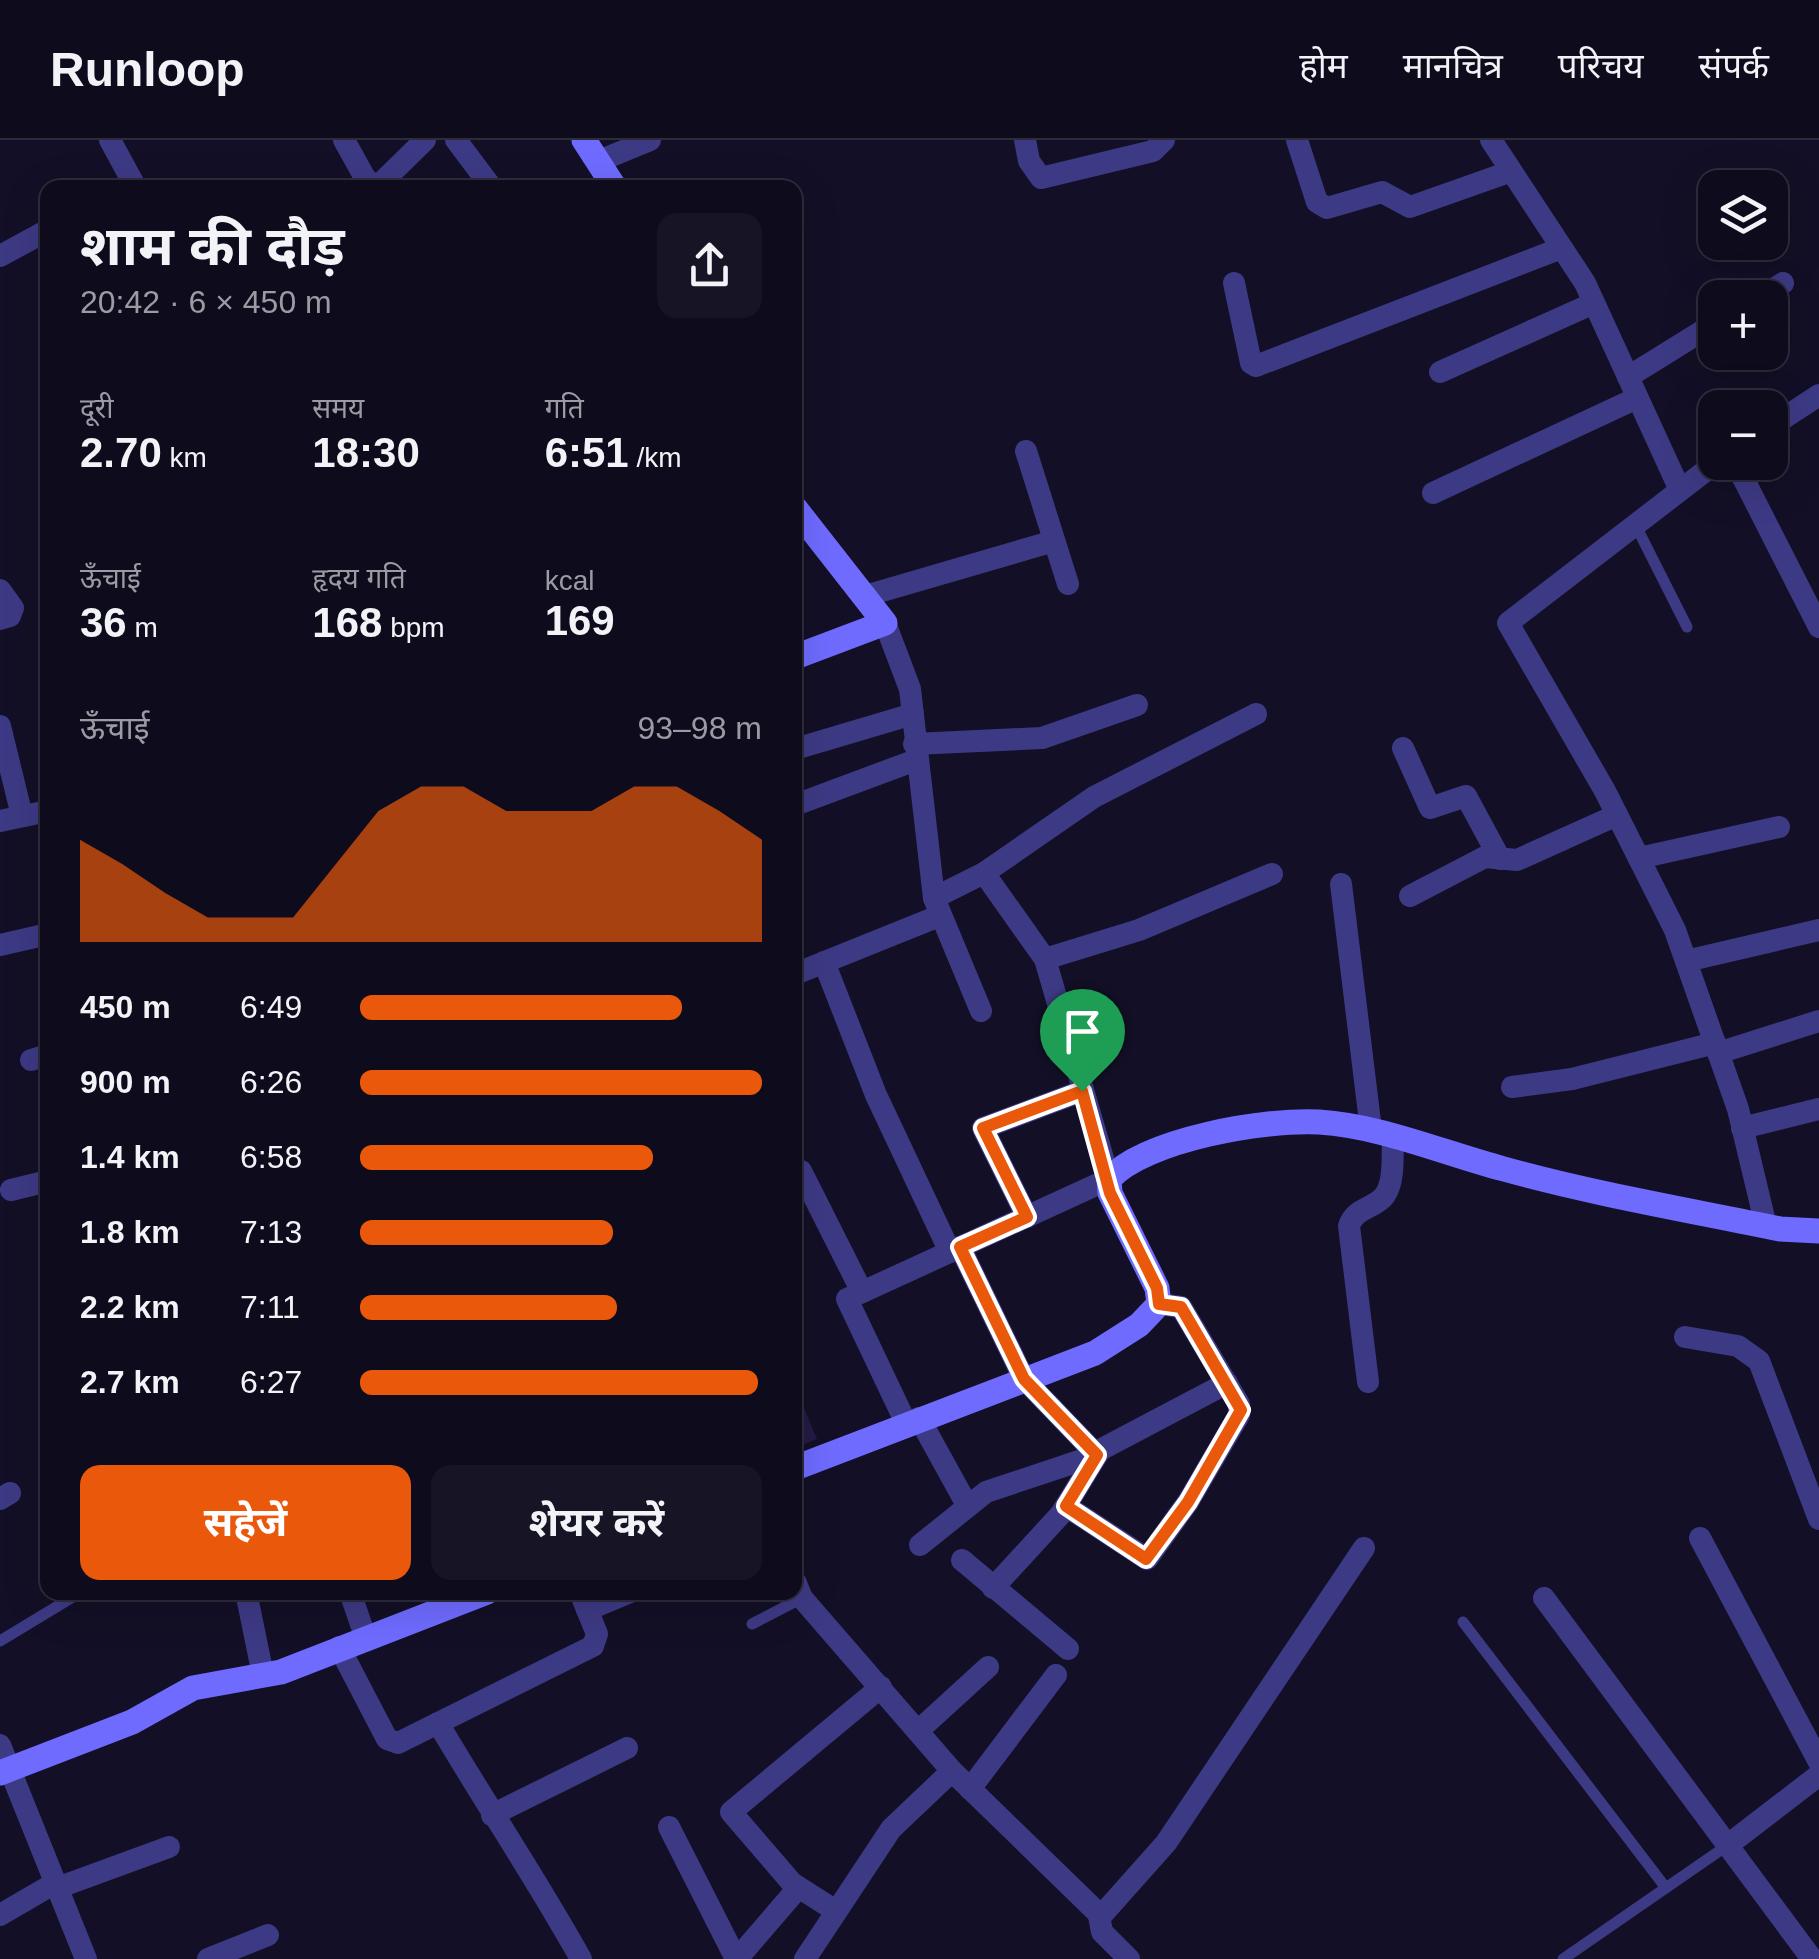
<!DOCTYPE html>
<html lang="hi">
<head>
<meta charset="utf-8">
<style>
	:root { --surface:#0e0b1c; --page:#171425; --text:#f1f3f6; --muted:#9b9ba3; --line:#2e2b3b; --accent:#ea580c }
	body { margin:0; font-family:Arial,"Noto Sans Devanagari",sans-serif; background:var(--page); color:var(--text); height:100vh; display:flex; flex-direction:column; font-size:38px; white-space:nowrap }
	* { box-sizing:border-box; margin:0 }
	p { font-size:32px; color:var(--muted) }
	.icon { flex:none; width:55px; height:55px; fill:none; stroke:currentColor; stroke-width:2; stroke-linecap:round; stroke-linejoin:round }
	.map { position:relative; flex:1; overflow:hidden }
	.side { position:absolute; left:40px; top:40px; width:762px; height:1420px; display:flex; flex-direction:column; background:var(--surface); border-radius:20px; box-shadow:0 10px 40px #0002,0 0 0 2px var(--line) }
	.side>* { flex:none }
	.controls { position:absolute; left:1698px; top:30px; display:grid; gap:20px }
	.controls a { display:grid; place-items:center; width:90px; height:90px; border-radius:20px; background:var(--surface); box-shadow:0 10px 40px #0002,0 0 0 2px var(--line); font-size:50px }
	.pin { position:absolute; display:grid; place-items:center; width:85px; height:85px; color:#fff; margin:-102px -42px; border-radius:50% 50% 50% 0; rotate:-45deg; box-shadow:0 0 10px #0007 }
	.pin .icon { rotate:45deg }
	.round { display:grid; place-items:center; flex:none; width:105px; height:105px; border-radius:20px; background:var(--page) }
	.overview { display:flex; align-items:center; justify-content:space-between; height:170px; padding:0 40px }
	h1 { font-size:55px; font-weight:700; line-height:75px }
	.figures { display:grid; grid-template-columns:repeat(3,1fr); gap:15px; height:170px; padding:10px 40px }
	.figures div { display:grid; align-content:center }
	.figures b { font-size:42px; font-weight:700 }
	.figures small { font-size:28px; font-weight:400 }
	.figures p { font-size:28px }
	.chart { height:280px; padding:20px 40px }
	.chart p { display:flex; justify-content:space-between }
	.chart svg { width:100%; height:180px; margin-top:10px; fill:var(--accent); opacity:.7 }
	.action { display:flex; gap:20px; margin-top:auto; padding:20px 40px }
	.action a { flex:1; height:115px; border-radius:20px; background:var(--accent); color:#fff; font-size:40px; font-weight:700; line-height:115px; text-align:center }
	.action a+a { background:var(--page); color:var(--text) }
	ul { padding:0 40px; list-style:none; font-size:32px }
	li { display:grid; grid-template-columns:160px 120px 1fr; align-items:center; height:75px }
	li i { height:25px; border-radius:12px; background:var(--accent) }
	header { display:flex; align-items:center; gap:60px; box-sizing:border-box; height:140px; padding:0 50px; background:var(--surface); border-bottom:2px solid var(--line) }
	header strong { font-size:48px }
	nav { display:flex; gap:55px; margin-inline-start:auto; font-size:35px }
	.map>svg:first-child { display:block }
</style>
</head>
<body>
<header>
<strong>Runloop</strong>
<nav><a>होम</a><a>मानचित्र</a><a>परिचय</a><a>संपर्क</a></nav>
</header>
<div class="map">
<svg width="1819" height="1819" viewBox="0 0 1819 1819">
	<rect width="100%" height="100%" fill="#130f26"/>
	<!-- building -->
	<path fill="#241b47" d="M 795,1247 L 817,1299 L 795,1308 Z"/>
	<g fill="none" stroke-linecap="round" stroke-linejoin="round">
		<!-- lane -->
		<g stroke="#3d3a85" stroke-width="11">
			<path d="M 1635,384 L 1687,487"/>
			<path d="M 1463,1482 L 1666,1748"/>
			<path d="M 752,1484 L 802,1458"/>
			<path d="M 0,1501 L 81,1452"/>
			<path d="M 1563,1819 L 1728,1705"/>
		</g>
		<!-- street -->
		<g stroke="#3d3a85" stroke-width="22">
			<path d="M 110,0 L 136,48"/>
			<path d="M 344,0 L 365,38 L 375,46"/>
			<path d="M 456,0 L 492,48"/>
			<path d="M 1025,0 L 1029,21 L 1041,38 L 1153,11 L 1164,0"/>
			<path d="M 1297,0 L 1317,62 L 1327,68 L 1382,52 L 1410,67 L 1509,32"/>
			<path d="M 1491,0 L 1585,143 L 1680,350"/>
			<path d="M 599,21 L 650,0"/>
			<path d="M 376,48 L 425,0"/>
			<path d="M 0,116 L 48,90"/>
			<path d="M 1234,143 L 1251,223 L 1256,226 L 1559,109"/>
			<path d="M 1759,158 L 1783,143"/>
			<path d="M 1440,232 L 1594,163"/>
			<path d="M 1628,237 L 1715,183"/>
			<path d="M 1770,287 L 1819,255"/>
			<path d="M 1026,311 L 1068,444"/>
			<path d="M 1717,322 L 1508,483 L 1605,651 L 1675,790 L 1738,969 L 1766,1086"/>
			<path d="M 1735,322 L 1819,487"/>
			<path d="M 1433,353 L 1637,258"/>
			<path d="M 0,450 L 13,468 L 10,476 L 0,479"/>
			<path d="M 865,456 L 1054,401"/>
			<path d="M 885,483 L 910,549 L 934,758 L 981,871"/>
			<path d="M 0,586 L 22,676"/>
			<path d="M 914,604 L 1042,598 L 1137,565"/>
			<path d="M 1403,608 L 1430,668 L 1466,656 L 1500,719"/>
			<path d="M 795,609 L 913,574"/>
			<path d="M 795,665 L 916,620"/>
			<path d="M 0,681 L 48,671"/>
			<path d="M 1639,718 L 1779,687"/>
			<path d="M 1341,744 L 1371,990"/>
			<path d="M 1410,756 L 1485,717 L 1517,720 L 1617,675"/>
			<path d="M 934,758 L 984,733 L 1094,657 L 1256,574"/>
			<path d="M 0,805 L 48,794"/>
			<path d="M 1045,819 L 1139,790 L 1272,734"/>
			<path d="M 1686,821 L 1819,790"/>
			<path d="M 824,822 L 876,955 L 950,1112"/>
			<path d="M 795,834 L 939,776"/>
			<path d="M 1718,913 L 1819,881"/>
			<path d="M 31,920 L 48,915"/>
			<path d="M 1512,947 L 1572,939 L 1715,903"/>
			<path d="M 1742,988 L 1819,969"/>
			<path d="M 801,1031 L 862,1152"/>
			<path d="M 11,1050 L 48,1041"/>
			<path d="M 1027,1077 L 983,988 L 1082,951"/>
			<path d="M 1685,1197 L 1738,1206 L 1759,1221 L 1819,1379"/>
			<path d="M 1368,1242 L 1349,1086 C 1355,1067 1375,1069 1385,1055 C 1395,1041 1392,1013 1393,997"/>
			<path d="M 919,1278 L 967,1365"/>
			<path d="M 906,1283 L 847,1159 L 1109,1039 L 1045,819 L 984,733"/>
			<path d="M 0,1359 L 10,1353"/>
			<path d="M 1066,1366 L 1147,1419 L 1188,1362 L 1239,1275 L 1239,1264 L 1181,1167 L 1159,1164"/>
			<path d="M 1700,1398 L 1819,1622"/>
			<path d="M 920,1405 L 986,1352 L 1097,1315 L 1024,1239 L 960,1107"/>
			<path d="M 962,1420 L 1068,1509"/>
			<path d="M 795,1441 L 802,1458 L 952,1631 L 1101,1776 L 1166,1703 L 1364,1408"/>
			<path d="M 993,1448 L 1061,1374 L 1100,1310 L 1227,1243"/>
			<path d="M 246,1452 L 263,1535"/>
			<path d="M 350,1452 L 365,1496"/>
			<path d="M 1544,1458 L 1812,1819"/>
			<path d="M 587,1470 L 630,1452"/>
			<path d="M 339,1507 L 387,1599 L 398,1603 L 593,1506 L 597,1494 L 580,1452"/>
			<path d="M 438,1583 C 485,1663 536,1738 581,1819"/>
			<path d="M 918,1591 L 988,1527"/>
			<path d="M 0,1605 L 86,1819"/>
			<path d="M 970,1649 L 1056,1535"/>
			<path d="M 492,1675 L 627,1608"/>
			<path d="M 669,1687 L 736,1819"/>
			<path d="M 1728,1705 L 1819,1635"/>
			<path d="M 57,1748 L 169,1707"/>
			<path d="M 836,1771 L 792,1743 L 731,1672 L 881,1547"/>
			<path d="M 0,1775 L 55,1743"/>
			<path d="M 1099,1776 L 1102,1792 L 1129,1819"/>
			<path d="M 208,1819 L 268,1795"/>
			<path d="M 737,1819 L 798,1748"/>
			<path d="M 805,1819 L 891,1689 L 952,1631"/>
		</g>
		<!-- secondary -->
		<g stroke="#6f6bff" stroke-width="25">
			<path d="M 584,0 L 615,48"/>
			<path d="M 795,368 L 885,483 L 795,517"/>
			<path d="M 795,1328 L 1095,1213 L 1139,1185 L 1159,1164 L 1157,1148 L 1110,1053 L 1109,1039 C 1146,999 1265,979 1319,982 C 1382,986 1443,1013 1504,1029 C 1594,1054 1688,1070 1780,1089 L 1819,1091"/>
			<path d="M 0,1633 L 132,1582 L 193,1548 L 281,1532 L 487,1452"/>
		</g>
	</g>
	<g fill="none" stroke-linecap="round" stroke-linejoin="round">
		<!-- route casing -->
		<g stroke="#fff" stroke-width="20">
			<path id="route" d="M 1082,951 L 1110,1053 L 1157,1148 L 1159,1164 L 1181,1167 L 1241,1270 L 1188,1362 L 1146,1419 L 1066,1366 L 1097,1315 L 1024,1239 L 960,1107 L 1027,1077 L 983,988 Z"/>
		</g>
		<!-- route -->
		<use href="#route" stroke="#ea580c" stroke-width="12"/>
	</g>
</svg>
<div class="controls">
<a><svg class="icon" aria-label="layers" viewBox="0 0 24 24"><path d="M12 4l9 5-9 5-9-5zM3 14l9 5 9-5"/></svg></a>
<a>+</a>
<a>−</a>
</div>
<div class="pin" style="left:1082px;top:951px;background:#1e9e55"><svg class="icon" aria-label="arrive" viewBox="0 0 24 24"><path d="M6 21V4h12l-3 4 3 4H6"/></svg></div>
<section class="side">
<div class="overview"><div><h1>शाम की दौड़</h1><p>20:42 · 6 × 450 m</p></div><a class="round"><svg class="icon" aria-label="share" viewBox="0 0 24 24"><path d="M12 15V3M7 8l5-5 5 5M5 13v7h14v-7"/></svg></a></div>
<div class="figures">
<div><p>दूरी</p><b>2.70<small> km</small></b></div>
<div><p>समय</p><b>18:30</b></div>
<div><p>गति</p><b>6:51<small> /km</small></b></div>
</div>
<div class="figures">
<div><p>ऊँचाई</p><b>36<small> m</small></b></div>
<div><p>हृदय गति</p><b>168<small> bpm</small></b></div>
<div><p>kcal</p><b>169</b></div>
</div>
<div class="chart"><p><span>ऊँचाई</span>93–98 m</p>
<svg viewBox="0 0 160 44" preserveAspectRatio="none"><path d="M0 44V19L10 25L20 32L30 38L40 38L50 38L60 25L70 12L80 6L90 6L100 12L110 12L120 12L130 6L140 6L150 12L160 19V44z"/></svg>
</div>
<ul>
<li><b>450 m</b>6:49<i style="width:80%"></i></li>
<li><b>900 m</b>6:26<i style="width:100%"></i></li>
<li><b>1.4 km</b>6:58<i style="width:73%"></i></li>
<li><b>1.8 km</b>7:13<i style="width:63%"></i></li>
<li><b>2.2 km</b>7:11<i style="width:64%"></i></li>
<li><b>2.7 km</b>6:27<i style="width:99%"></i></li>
</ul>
<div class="action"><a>सहेजें</a><a>शेयर करें</a></div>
</section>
</div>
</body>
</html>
